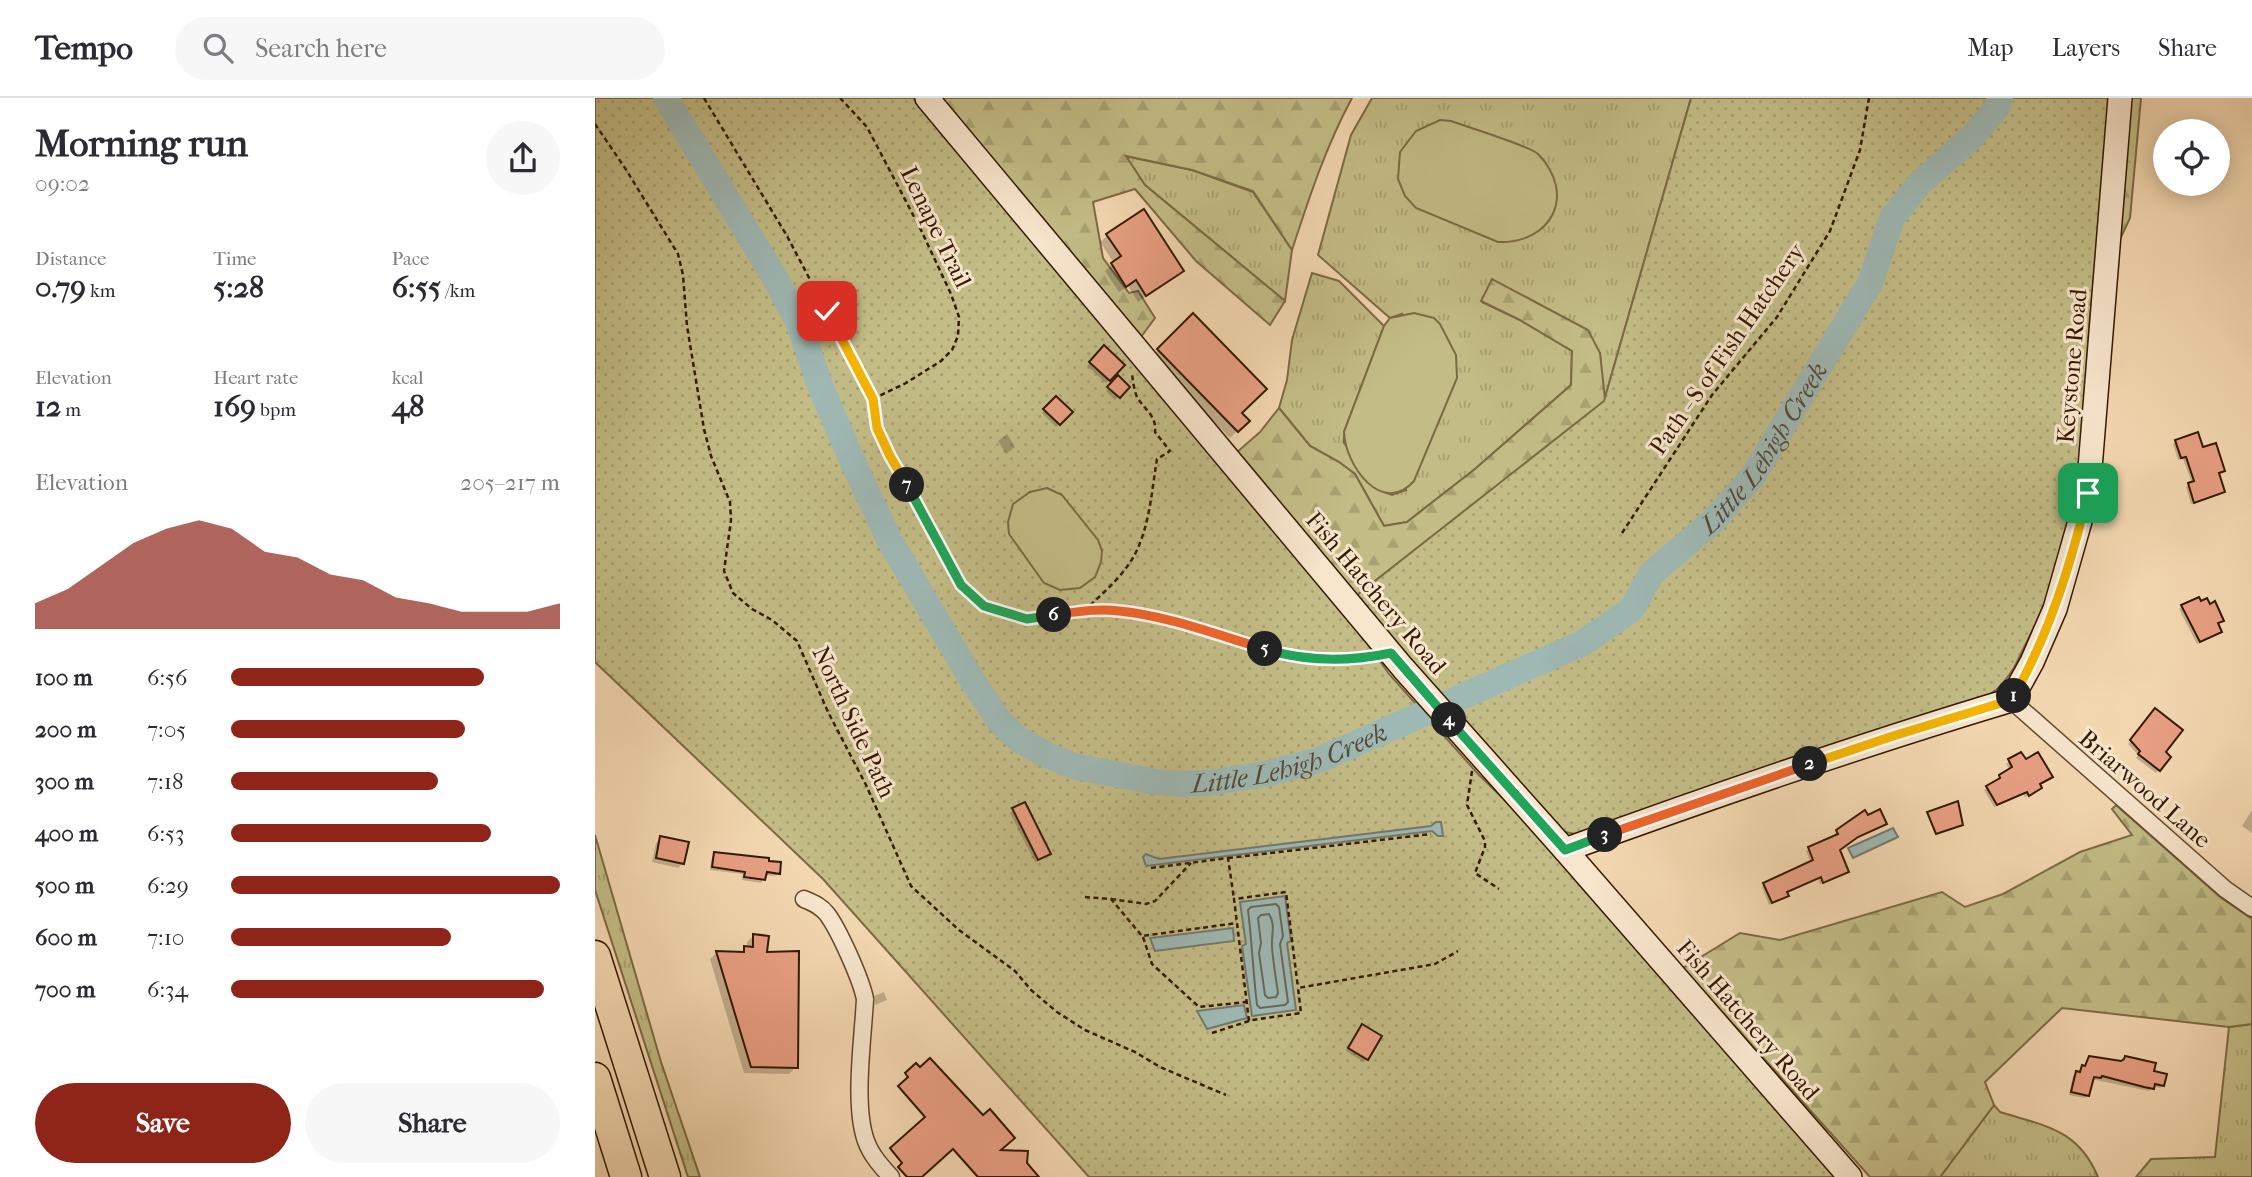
<!DOCTYPE html>
<html lang="en">
<head>
<meta charset="utf-8">
<style>
	:root { --surface:#fff; --page:#f7f7f7; --text:#2b2b33; --muted:#7c7c81; --line:#e1e1e2; --accent:#8f2418 }
	body { margin:0; font-family:"IM FELL French Canon",serif; background:var(--page); color:var(--text); height:100vh; display:flex; flex-direction:column; font-size:26px; white-space:nowrap }
	* { box-sizing:border-box; margin:0 }
	p { font-size:23px; color:var(--muted) }
	.icon { flex:none; width:38px; height:38px; fill:none; stroke:currentColor; stroke-width:2; stroke-linecap:round; stroke-linejoin:round }
	.map { position:relative; flex:1; overflow:hidden }
	.panel { display:flex; flex-direction:column; background:var(--surface); width:595px }
	.panel>* { flex:none }
	.fabs { position:absolute; left:1558px; top:21px; display:grid; gap:14px }
	.fabs a { display:grid; place-items:center; width:77px; height:77px; border-radius:50%; background:var(--surface); box-shadow:0 4px 18px #0003; font-size:35px }
	.pin { position:absolute; display:grid; place-items:center; width:60px; height:60px; color:#fff; margin:-30px; border-radius:14px; box-shadow:0 4px 10px #0006 }
	.km { position:absolute; width:35px; height:35px; margin:-18px; border-radius:50%; background:#222; color:#fff; font-size:19px; line-height:35px; text-align:center }
	.round { display:grid; place-items:center; flex:none; width:74px; height:74px; border-radius:37px; background:var(--page) }
	.headline { display:flex; align-items:center; justify-content:space-between; height:119px; padding:0 35px }
	h1 { font-size:38px; font-weight:700; line-height:52px }
	.metrics { display:grid; grid-template-columns:repeat(3,1fr); gap:10px; height:119px; padding:7px 35px }
	.metrics div { display:grid; align-content:center }
	.metrics b { font-size:30px; font-weight:700 }
	.metrics small { font-size:19px; font-weight:400 }
	.metrics p { font-size:19px }
	.chart { height:196px; padding:14px 35px }
	.chart p { display:flex; justify-content:space-between }
	.chart svg { width:100%; height:126px; margin-top:7px; fill:var(--accent); opacity:.7 }
	.button { display:flex; gap:14px; margin-top:auto; padding:14px 35px }
	.button a { flex:1; height:80px; border-radius:42px; background:var(--accent); color:#fff; font-size:28px; font-weight:700; line-height:80px; text-align:center }
	.button a+a { background:var(--page); color:var(--text) }
	ul { padding:0 35px; list-style:none; font-size:23px }
	li { display:grid; grid-template-columns:112px 84px 1fr; align-items:center; height:52px }
	li i { height:18px; border-radius:9px; background:var(--accent) }
	header { display:flex; align-items:center; gap:42px; box-sizing:border-box; height:98px; padding:0 35px; background:var(--surface); border-bottom:2px solid var(--line) }
	header strong { font-size:33px }
	nav { display:flex; gap:38px; margin-inline-start:auto; font-size:24px }
	.search { width:490px; height:63px; background:var(--page); display:flex; align-items:center; gap:18px; box-sizing:border-box; padding:0 24px; border-radius:38px; color:var(--muted); font-size:26px }
	main { display:flex; flex:1; min-height:0 }
	.map>svg:first-child { display:block }
</style>
</head>
<body>
<header>
<strong>Tempo</strong>
<div class="search"><svg class="icon" aria-label="search" viewBox="0 0 24 24"><circle cx="10" cy="10" r="6"/><path d="M15 15l6 6"/></svg>Search here</div>
<nav><a>Map</a><a>Layers</a><a>Share</a></nav>
</header>
<main>
<section class="panel">
<div class="headline"><div><h1>Morning run</h1><p>09:02</p></div><a class="round"><svg class="icon" aria-label="share" viewBox="0 0 24 24"><path d="M12 15V3M7 8l5-5 5 5M5 13v7h14v-7"/></svg></a></div>
<div class="metrics">
<div><p>Distance</p><b>0.79<small> km</small></b></div>
<div><p>Time</p><b>5:28</b></div>
<div><p>Pace</p><b>6:55<small> /km</small></b></div>
</div>
<div class="metrics">
<div><p>Elevation</p><b>12<small> m</small></b></div>
<div><p>Heart rate</p><b>169<small> bpm</small></b></div>
<div><p>kcal</p><b>48</b></div>
</div>
<div class="chart"><p><span>Elevation</span>205–217 m</p>
<svg viewBox="0 0 160 44" preserveAspectRatio="none"><path d="M0 44V35L10 30L20 22L30 14L40 9L50 6L60 9L70 17L80 19L90 25L100 27L110 33L120 35L130 38L140 38L150 38L160 35V44z"/></svg>
</div>
<ul>
<li><b>100 m</b>6:56<i style="width:77%"></i></li>
<li><b>200 m</b>7:05<i style="width:71%"></i></li>
<li><b>300 m</b>7:18<i style="width:63%"></i></li>
<li><b>400 m</b>6:53<i style="width:79%"></i></li>
<li><b>500 m</b>6:29<i style="width:100%"></i></li>
<li><b>600 m</b>7:10<i style="width:67%"></i></li>
<li><b>700 m</b>6:34<i style="width:95%"></i></li>
</ul>
<div class="button"><a>Save</a><a>Share</a></div>
</section>
<div class="map">
<svg width="1657" height="1079" viewBox="0 0 1657 1079">
	<defs>
		<pattern id="grass-tufts" width="24" height="20" patternUnits="userSpaceOnUse" patternTransform="scale(1.75)"><rect width="24" height="20" fill="#c3bc86"/><path d="M3 7l-1-3M5 7V3M7 7l1-3M15 17l-1-3M17 17v-4M19 17l1-3" fill="none" stroke="#a8a172"/></pattern>
		<pattern id="forest-firs" width="22" height="20" patternUnits="userSpaceOnUse" patternTransform="scale(1.75)"><rect width="22" height="20" fill="#c3bc86"/><path d="M5 1l3.5 6h-7zM16 11l3.5 6h-7z" fill="#a8a172"/></pattern>
		<pattern id="park-dots" width="8" height="8" patternUnits="userSpaceOnUse" patternTransform="scale(1.75)"><rect width="8" height="8" fill="#c3bc86"/><path d="M2 2h.1M6 6h.1" fill="none" stroke="#a8a172" stroke-width="1.8" stroke-linecap="round"/></pattern>
	</defs>
	<rect width="100%" height="100%" fill="#f3d7b0"/>
	<filter id="stains"><feTurbulence type="fractalNoise" baseFrequency=".00286" numOctaves="4"/><feColorMatrix values="0 0 0 0 .2 0 0 0 0 .09 0 0 0 0 .02 0 0 0 .5 -.17"/></filter>
	<radialGradient id="worn" r=".72"><stop offset=".6" stop-color="#630" stop-opacity="0"/><stop offset="1" stop-color="#630" stop-opacity=".3"/></radialGradient>
	<!-- grass -->
	<g fill="url(#grass-tufts)" stroke="#7c6a44" stroke-width="2">
		<path d="M 777,0 L 1096,0 L 1009,303 L 1005,255 L 887,204 L 925,222 L 977,253 L 976,287 L 880,371 L 812,424 L 789,428 L 760,376 L 744,364 L 715,348 L 684,310 L 692,282 L 697,242 L 717,175 L 744,183 L 789,228 L 749,334 L 749,345 L 786,393 L 797,397 L 811,392 L 807,216 L 795,220 L 723,157 L 756,37 Z"/>
		<path d="M 530,58 L 597,72 L 658,94 L 697,152 L 690,203 L 550,87 Z"/>
		<path d="M 0,737 L 66,964 L 105,1079 L 93,1079 L 0,792 Z"/>
		<path d="M 1657,926 L 1657,1079 L 1541,1079 L 1556,1061 L 1620,1059 L 1634,929 Z"/>
		<path d="M 1399,1007 L 1405,1014 C 1450,1028 1483,1031 1503,1079 L 1345,1079 Z"/>
	</g>
	<!-- forest -->
	<g fill="url(#forest-firs)" stroke="#7c6a44" stroke-width="2">
		<path d="M 347,0 L 757,0 C 731,48 714,100 697,152 L 658,93 L 597,72 L 531,58 L 550,87 L 690,203 L 675,227 L 601,163 L 540,91 L 498,104 L 508,160 L 534,195 L 543,193 L 560,220 L 546,239 Z"/>
		<path d="M 1382,0 L 798,546 L 641,355 L 665,334 L 684,310 L 715,348 L 744,364 L 760,376 L 789,428 L 812,424 L 880,371 L 976,287 L 977,253 L 925,222 L 886,203 L 897,181 L 993,232 L 1005,255 L 1010,301 Z"/>
		<path d="M 1532,0 L 1546,0 L 1535,120 L 1521,150 Z"/>
		<path d="M 1521,707 L 1625,799 L 1657,821 L 1657,926 L 1634,929 L 1467,910 L 1390,984 L 1399,1007 L 1345,1079 L 1275,1079 L 1088,870 L 1145,835 L 1185,842 L 1347,794 L 1370,809 L 1408,796 L 1485,754 L 1537,737 L 1517,711 Z"/>
	</g>
	<!-- park -->
	<g fill="url(#park-dots)" stroke="#7c6a44" stroke-width="2">
		<path d="M 0,0 L 318,0 L 764,533 L 794,576 L 884,677 L 969,760 L 1249,1079 L 494,1079 L 228,781 L 0,564 Z"/>
		<path d="M 1096,0 L 1515,0 L 1494,232 L 1482,401 L 1464,469 L 1442,523 L 1419,570 L 1406,588 L 1389,601 L 1054,714 L 980,736 L 970,734 L 957,724 L 757,501 L 1009,303 Z"/>
	</g>
	<!-- garden -->
	<g fill="#c3bc86" stroke="#7c6a44" stroke-width="2">
		<path d="M 845,22 L 856,23 C 872,29 935,48 943,56 C 982,96 957,146 903,144 L 821,110 L 810,98 L 803,81 L 805,54 L 821,33 Z"/>
		<path d="M 819,215 L 839,220 L 845,226 L 861,257 L 862,280 L 819,383 C 787,419 750,367 749,334 L 789,228 L 795,220 Z"/>
		<path d="M 452,390 L 467,397 L 503,442 L 507,453 L 506,464 L 500,479 L 485,490 L 465,492 L 449,485 L 414,436 L 413,424 L 418,406 L 435,394 Z"/>
	</g>
	<!-- water -->
	<g fill="#9eb8b4" stroke="#74786c" stroke-width="2">
		<path d="M 841,724 L 846,724 L 848,738 L 843,738 L 837,733 L 551,768 L 548,759 L 551,756 L 564,761 L 836,728 Z"/>
		<path d="M 1298,730 L 1303,739 L 1258,760 L 1253,750 Z"/>
		<path d="M 690,798 L 696,843 L 692,845 L 701,912 L 657,918 L 647,848 L 651,846 L 645,804 Z"/>
		<path d="M 638,830 L 639,843 L 560,853 L 555,840 Z"/>
		<path d="M 649,907 L 652,920 L 612,931 L 602,913 Z"/>
	</g>
	<!-- shadow -->
	<g fill="#0003">
		<path d="M 512,138 L 587,173 L 543,204 L 533,188 L 524,194 L 510,173 L 519,165 L 505,144 Z"/>
		<path d="M 598,218 L 645,315 L 652,323 L 635,340 L 556,259 Z"/>
		<path d="M 509,250 L 528,267 L 511,285 L 492,268 Z"/>
		<path d="M 523,280 L 533,289 L 520,302 L 511,293 Z"/>
		<path d="M 461,300 L 475,314 L 461,329 L 447,315 Z"/>
		<path d="M 412,336 L 420,349 L 411,356 L 403,343 Z"/>
		<path d="M 1581,343 L 1607,351 L 1628,373 L 1623,376 L 1628,394 L 1625,397 L 1596,406 L 1591,389 L 1597,385 L 1588,361 L 1583,362 L 1578,346 Z"/>
		<path d="M 1587,508 L 1627,522 L 1622,526 L 1625,534 L 1602,546 L 1584,511 Z"/>
		<path d="M 1557,615 L 1568,655 L 1573,659 L 1561,675 L 1541,660 L 1543,657 L 1533,646 Z"/>
		<path d="M 1414,663 L 1443,687 L 1442,692 L 1430,699 L 1428,696 L 1399,709 L 1389,692 L 1415,672 L 1411,666 Z"/>
		<path d="M 418,712 L 454,755 L 451,758 L 440,764 L 415,715 Z"/>
		<path d="M 1657,712 L 1657,735 L 1647,728 Z"/>
		<path d="M 1270,714 L 1273,719 L 1290,726 L 1258,741 L 1243,752 L 1252,773 L 1250,776 L 1225,786 L 1223,781 L 1191,795 L 1192,798 L 1189,800 L 1174,807 L 1167,789 L 1169,786 L 1216,765 L 1211,753 L 1214,751 L 1241,739 L 1239,736 L 1242,734 Z"/>
		<path d="M 66,740 L 88,765 L 83,770 L 57,764 L 61,745 Z"/>
		<path d="M 120,756 L 183,775 L 180,778 L 170,777 L 166,785 L 147,782 L 148,776 L 115,772 L 117,759 Z"/>
		<path d="M 159,837 L 170,856 L 201,969 L 194,976 L 149,975 L 115,861 L 121,855 L 145,855 L 152,850 L 152,844 Z"/>
		<path d="M 289,894 L 292,902 L 280,907 L 279,898 Z"/>
		<path d="M 764,931 L 772,961 L 769,964 L 751,953 Z"/>
		<path d="M 1494,959 L 1557,974 L 1568,987 L 1565,990 L 1558,988 L 1554,993 L 1496,981 L 1493,997 L 1490,1000 L 1474,997 L 1478,978 L 1484,976 Z"/>
		<path d="M 321,968 L 402,1053 L 430,1065 L 442,1079 L 381,1079 L 357,1051 L 325,1079 L 318,1079 L 315,1076 L 311,1079 L 304,1071 L 308,1067 L 295,1052 L 331,1021 L 304,990 L 313,981 L 310,977 Z"/>
	</g>
	<g fill="none" stroke-linecap="round" stroke-linejoin="round">
		<!-- shore -->
		<g stroke="#69685a" stroke-width="2">
			<path d="M 681,806 L 684,809 L 688,838 L 685,846 L 693,904 L 690,907 L 665,910 L 662,907 C 658,874 657,844 653,812 L 656,809 Z"/>
			<path d="M 674,816 C 681,827 676,837 677,849 C 678,864 681,880 683,895 L 681,899 L 673,900 L 670,897 L 664,855 L 666,845 L 663,820 L 666,817 Z"/>
		</g>
		<!-- river -->
		<path stroke="#9eb8b4" stroke-width="26" id="s1" d="M 71,0 L 180,180 L 204,226 L 226,290 L 260,369 L 295,443 L 377,582 L 406,625 L 425,642 L 456,659 L 482,669 L 561,684 L 590,686 L 621,684 L 670,676 L 724,662 L 988,545 L 1037,511 L 1056,476 L 1118,423 L 1158,378 L 1275,185 L 1297,120 L 1324,86 L 1379,37 L 1403,8 L 1405,0"/>
	</g>
	<!-- building -->
	<g fill="#e89f83" stroke="#341901" stroke-width="2">
		<path d="M 549,111 L 589,173 L 551,198 L 541,182 L 531,189 L 516,165 L 526,158 L 511,136 Z"/>
		<path d="M 598,215 L 672,291 L 647,315 L 655,323 L 643,334 L 562,251 Z"/>
		<path d="M 509,247 L 530,267 L 515,283 L 494,264 Z"/>
		<path d="M 523,277 L 535,289 L 525,300 L 512,289 Z"/>
		<path d="M 461,298 L 478,314 L 465,327 L 448,311 Z"/>
		<path d="M 1603,334 L 1608,349 L 1621,345 L 1630,373 L 1624,375 L 1630,394 L 1599,405 L 1593,385 L 1599,383 L 1591,359 L 1586,360 L 1580,342 Z"/>
		<path d="M 1604,499 L 1606,503 L 1612,500 L 1615,506 L 1620,503 L 1629,523 L 1623,525 L 1627,534 L 1605,544 L 1586,507 Z"/>
		<path d="M 1560,610 L 1588,632 L 1571,654 L 1576,659 L 1565,673 L 1543,656 L 1545,653 L 1535,642 Z"/>
		<path d="M 1426,654 L 1431,661 L 1443,654 L 1458,679 L 1445,686 L 1447,690 L 1434,698 L 1432,694 L 1402,707 L 1391,688 L 1405,680 L 1404,677 L 1417,669 L 1413,661 Z"/>
		<path d="M 1363,703 L 1368,727 L 1341,736 L 1332,714 Z"/>
		<path d="M 430,704 L 456,756 L 443,762 L 417,710 Z"/>
		<path d="M 1285,711 L 1292,726 L 1263,739 L 1245,752 L 1254,774 L 1228,785 L 1226,779 L 1192,794 L 1194,798 L 1177,805 L 1168,785 L 1218,762 L 1213,749 L 1243,736 L 1241,732 L 1270,712 L 1273,717 Z"/>
		<path d="M 65,738 L 94,744 L 89,766 L 61,760 Z"/>
		<path d="M 119,754 L 174,760 L 174,763 L 186,764 L 185,776 L 172,774 L 170,782 L 149,779 L 150,774 L 117,769 Z"/>
		<path d="M 158,836 L 174,838 L 172,854 L 204,853 L 203,970 L 156,969 L 121,853 L 149,854 L 149,848 L 158,849 Z"/>
		<path d="M 767,926 L 787,938 L 773,962 L 753,950 Z"/>
		<path d="M 1494,958 L 1526,963 L 1529,961 L 1530,958 L 1561,965 L 1559,973 L 1572,976 L 1569,988 L 1560,986 L 1559,991 L 1549,989 L 1507,978 L 1506,980 L 1499,979 L 1494,998 L 1476,994 L 1481,973 L 1485,974 L 1487,967 L 1490,968 Z"/>
		<path d="M 335,960 L 388,1017 L 395,1011 L 420,1040 L 406,1052 L 433,1053 L 432,1065 L 444,1079 L 383,1079 L 358,1051 L 327,1079 L 312,1079 L 303,1069 L 307,1065 L 295,1050 L 330,1019 L 303,988 L 313,979 L 310,975 L 321,965 L 325,969 Z"/>
	</g>
	<g fill="none" stroke-linecap="round" stroke-linejoin="round">
		<!-- street casing -->
		<g stroke="#64482d" stroke-width="19">
			<g id="street">
				<path d="M 1416,602 L 1630,791 L 1657,810"/>
				<path d="M 209,801 C 218,805 226,808 232,816 C 244,832 266,881 270,901 C 268,941 258,1007 271,1043 C 276,1057 286,1068 296,1079"/>
			</g>
		</g>
		<!-- secondary casing -->
		<g stroke="#341901" stroke-width="26">
			<g id="secondary">
				<path d="M 332,0 L 808,570 L 970,752 L 1255,1079"/>
				<path d="M 970,752 C 1118,698 1266,647 1416,602 L 1437,564 L 1460,511 L 1493,395 L 1525,0"/>
			</g>
		</g>
		<!-- highway casing -->
		<g stroke="#341901" stroke-width="33">
			<g id="highway">
				<path d="M 0,858 L 70,1079"/>
				<path d="M 0,980 L 31,1079"/>
			</g>
		</g>
		<!-- path -->
		<g stroke="#341901" stroke-width="2.5" stroke-dasharray="5 3.5" stroke-linecap="butt">
			<path d="M 109,0 L 192,138 L 278,301"/>
			<path d="M 245,0 L 272,29 L 326,132 L 356,196 L 364,219 L 363,238 L 357,252 L 346,263 L 311,285 L 278,301 L 282,330 L 295,358 L 334,425 L 366,487 L 389,508 L 432,521 L 494,512 L 523,512 L 562,519 L 687,557 L 737,563 L 775,560"/>
			<path d="M 0,26 L 30,70 L 83,156 L 88,177 L 92,228 L 109,331 L 116,358 L 135,404 L 136,422 L 129,473 L 138,495 L 157,511 L 177,522 L 202,543 L 233,614 L 271,687 L 316,788 L 364,832 L 420,873 L 436,892 L 462,914 L 490,932 L 540,954 L 565,969 L 631,997"/>
			<path d="M 1027,435 L 1117,297 L 1182,219 L 1235,133 L 1265,52 L 1274,0"/>
			<path d="M 489,513 C 508,495 531,476 542,452 C 555,424 557,391 562,361 L 575,353 L 560,334 C 562,318 550,312 542,299 C 539,292 538,283 537,276"/>
			<path d="M 877,673 L 872,707 L 890,743 L 890,749 L 880,775 L 904,791"/>
			<path d="M 633,760 L 836,736"/>
			<path d="M 556,770 L 633,760 L 639,801"/>
			<path d="M 490,799 L 516,801 L 547,838 L 642,825"/>
			<path d="M 516,801 L 551,806 L 560,803 L 596,765"/>
			<path d="M 548,839 L 557,866 L 604,909 L 651,904"/>
			<path d="M 654,923 L 639,801 L 691,794 L 703,890"/>
			<path d="M 617,935 L 657,922 L 706,915 L 703,890 L 840,866 L 863,853"/>
		</g>
		<!-- street -->
		<use href="#street" stroke="#f7e5cc" stroke-width="16"/>
		<!-- secondary -->
		<use href="#secondary" stroke="#f7e5cc" stroke-width="23"/>
		<!-- highway -->
		<use href="#highway" stroke="#f3d7b0" stroke-width="30"/>
	</g>
	<g fill="none" stroke-linecap="round" stroke-linejoin="round">
		<!-- split-1 casing -->
		<g stroke="#fff" stroke-width="14">
			<path id="split-1" d="M 1419,598 C 1455,534 1476,466 1493,395"/>
		</g>
		<!-- split-2 casing -->
		<g stroke="#fff" stroke-width="14">
			<path id="split-2" d="M 1215,666 L 1298,638 L 1416,602 L 1419,598"/>
		</g>
		<!-- split-3 casing -->
		<g stroke="#fff" stroke-width="14">
			<path id="split-3" d="M 1010,737 L 1215,666"/>
		</g>
		<!-- split-4 casing -->
		<g stroke="#fff" stroke-width="14">
			<path id="split-4" d="M 854,622 L 970,752 L 1010,737"/>
		</g>
		<!-- split-5 casing -->
		<g stroke="#fff" stroke-width="14">
			<path id="split-5" d="M 670,551 C 712,564 753,564 796,555 L 854,622"/>
		</g>
		<!-- split-6 casing -->
		<g stroke="#fff" stroke-width="14">
			<path id="split-6" d="M 459,517 C 481,514 502,510 524,513 C 574,518 622,537 670,551"/>
		</g>
		<!-- split-7 casing -->
		<g stroke="#fff" stroke-width="14">
			<path id="split-7" d="M 312,387 L 366,487 L 389,508 L 432,521 L 459,517"/>
		</g>
		<!-- split-8 casing -->
		<g stroke="#fff" stroke-width="14">
			<path id="split-8" d="M 232,213 L 278,301 L 282,330 L 295,358 L 312,387"/>
		</g>
		<!-- split-1 -->
		<use href="#split-1" stroke="#f5b400" stroke-width="9"/>
		<!-- split-2 -->
		<use href="#split-2" stroke="#f5b400" stroke-width="9"/>
		<!-- split-3 -->
		<use href="#split-3" stroke="#f0652b" stroke-width="9"/>
		<!-- split-4 -->
		<use href="#split-4" stroke="#22a559" stroke-width="9"/>
		<!-- split-5 -->
		<use href="#split-5" stroke="#22a559" stroke-width="9"/>
		<!-- split-6 -->
		<use href="#split-6" stroke="#f0652b" stroke-width="9"/>
		<!-- split-7 -->
		<use href="#split-7" stroke="#22a559" stroke-width="9"/>
		<!-- split-8 -->
		<use href="#split-8" stroke="#f5b400" stroke-width="9"/>
	</g>
	<g text-anchor="middle" dominant-baseline="central" stroke-width="6" stroke-linejoin="round" paint-order="stroke">
		<!-- street labels -->
		<g font-size="24" fill="#341901" stroke="#f7e5cc">
			<text transform="translate(341 129) rotate(64)">Lenape Trail</text>
			<text transform="translate(1132 251) rotate(-55)">Path - S of Fish Hatchery</text>
			<text transform="translate(1477 268) rotate(-85)">Keystone Road</text>
			<text transform="translate(781 495) rotate(50)">Fish Hatchery Road</text>
			<text transform="translate(259 624) rotate(65)">North Side Path</text>
			<text transform="translate(1550 691) rotate(41)">Briarwood Lane</text>
			<text transform="translate(1153 922) rotate(49)">Fish Hatchery Road</text>
		</g>
		<!-- water labels -->
		<g font-size="26" font-style="italic" fill="#544937" stroke="#f7e5cc">
			<text stroke="none"><textPath href="#s1" startOffset="1605">Little Lehigh Creek</textPath></text>
			<text stroke="none"><textPath href="#s1" startOffset="1017">Little Lehigh Creek</textPath></text>
		</g>
	</g>
	<rect width="100%" height="100%" filter="url(#stains)"/>
	<rect width="100%" height="100%" fill="url(#worn)"/>
</svg>
<div class="fabs">
<a><svg class="icon" aria-label="locate" viewBox="0 0 24 24"><circle cx="12" cy="12" r="6"/><path d="M12 2v4M12 18v4M2 12h4M18 12h4"/></svg></a>
</div>
<div class="pin" style="left:1493px;top:395px;background:#1e9e55"><svg class="icon" aria-label="arrive" viewBox="0 0 24 24"><path d="M6 21V4h12l-3 4 3 4H6"/></svg></div>
<div class="pin" style="left:232px;top:213px;background:#d93025"><svg class="icon" aria-label="check" viewBox="0 0 24 24"><path d="M5 12l5 5 9-10"/></svg></div>
<b class="km" style="left:1419px;top:598px">1</b>
<b class="km" style="left:1215px;top:666px">2</b>
<b class="km" style="left:1010px;top:737px">3</b>
<b class="km" style="left:854px;top:622px">4</b>
<b class="km" style="left:670px;top:551px">5</b>
<b class="km" style="left:459px;top:517px">6</b>
<b class="km" style="left:312px;top:387px">7</b>
</div>
</main>
</body>
</html>
